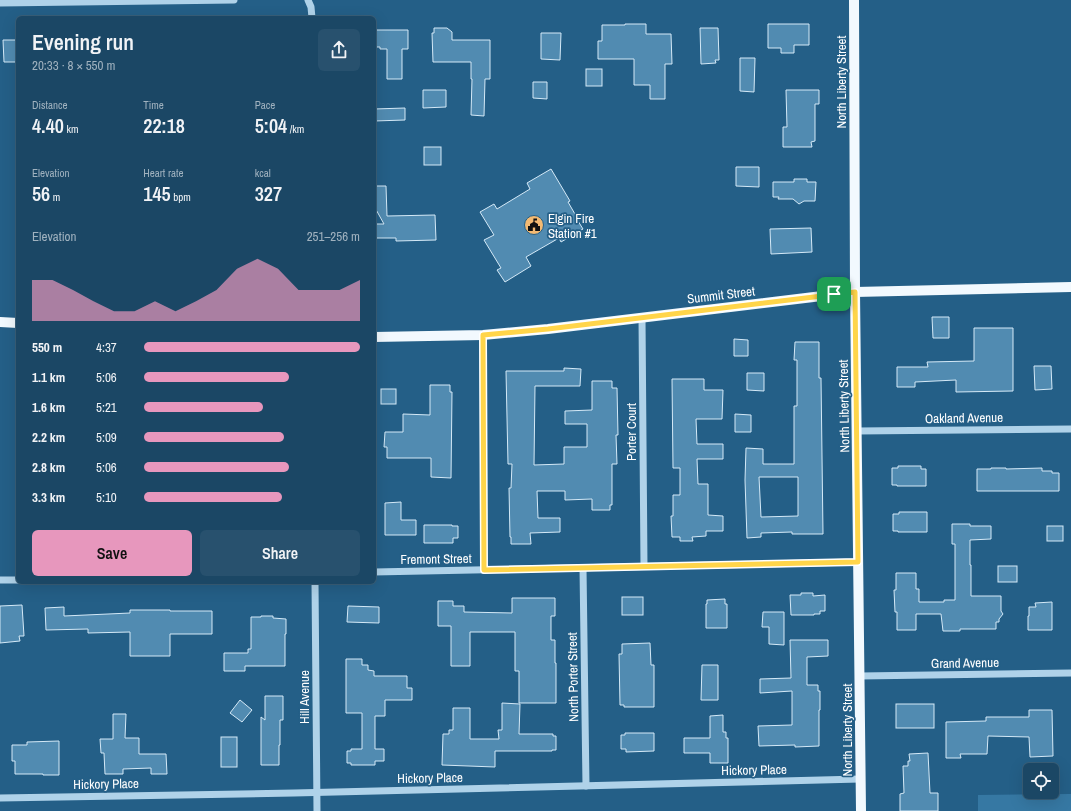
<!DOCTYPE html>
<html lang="en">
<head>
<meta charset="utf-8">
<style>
	:root { --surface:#1b4765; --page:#28516e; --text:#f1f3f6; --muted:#a0b2bf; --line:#395f79; --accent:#e797bd }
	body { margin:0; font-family:"Archivo Narrow",sans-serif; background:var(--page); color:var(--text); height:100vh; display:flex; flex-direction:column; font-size:15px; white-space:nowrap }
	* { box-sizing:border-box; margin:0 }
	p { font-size:13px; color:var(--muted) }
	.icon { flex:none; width:22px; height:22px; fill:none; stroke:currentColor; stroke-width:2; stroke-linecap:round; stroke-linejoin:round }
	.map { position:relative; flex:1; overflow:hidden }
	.side { position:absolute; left:16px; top:16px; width:360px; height:568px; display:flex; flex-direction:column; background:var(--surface); border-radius:6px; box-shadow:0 4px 16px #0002,0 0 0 1px var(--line) }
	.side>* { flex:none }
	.controls { position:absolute; left:1023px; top:763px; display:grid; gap:8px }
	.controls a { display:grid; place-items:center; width:36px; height:36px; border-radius:6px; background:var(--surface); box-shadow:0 4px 16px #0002,0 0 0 1px var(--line); font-size:20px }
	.pin { position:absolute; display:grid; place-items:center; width:34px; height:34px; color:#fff; margin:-17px; border-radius:8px; box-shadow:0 2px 6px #0006 }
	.round { display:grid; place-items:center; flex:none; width:42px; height:42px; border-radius:6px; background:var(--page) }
	.head { display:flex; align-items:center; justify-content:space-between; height:68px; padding:0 16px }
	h1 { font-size:22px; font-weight:600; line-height:30px }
	.stats { display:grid; grid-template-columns:repeat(3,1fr); gap:6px; height:68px; padding:4px 16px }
	.stats div { display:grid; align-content:center }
	.stats b { font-size:20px; font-weight:600 }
	.stats small { font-size:11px; font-weight:400 }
	.stats p { font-size:11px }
	.chart { height:112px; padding:8px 16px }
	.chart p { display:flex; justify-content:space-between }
	.chart svg { width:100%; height:72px; margin-top:4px; fill:var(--accent); opacity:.7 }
	.button { display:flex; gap:8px; margin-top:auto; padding:8px 16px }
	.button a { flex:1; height:46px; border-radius:6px; background:var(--accent); color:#111; font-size:16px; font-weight:600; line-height:46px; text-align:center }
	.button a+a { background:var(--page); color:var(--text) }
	ul { padding:0 16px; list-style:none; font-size:13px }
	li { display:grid; grid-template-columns:64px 48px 1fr; align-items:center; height:30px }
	li i { height:10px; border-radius:5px; background:var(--accent) }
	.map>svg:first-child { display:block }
</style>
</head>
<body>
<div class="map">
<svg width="1071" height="811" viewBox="0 0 1071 811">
	<rect width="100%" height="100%" fill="#245f87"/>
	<!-- green -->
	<path fill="#3678a3" d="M 1071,794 L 1071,811 L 978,811 L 978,795 Z"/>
	<!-- building -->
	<g fill="#518bb1" stroke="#d4e9f7" fill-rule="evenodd">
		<path d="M 625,24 L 646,24 L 646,34 L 671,34 L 672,64 L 665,64 L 665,99 L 650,99 L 650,85 L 634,85 L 634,59 L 598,59 L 598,41 L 602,41 L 602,25 L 625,25 Z"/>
		<path d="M 768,24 L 809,24 L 809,45 L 794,45 L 794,53 L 781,53 L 781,48 L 768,48 Z"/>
		<path d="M 434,28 L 447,28 L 452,32 L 452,40 L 490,40 L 490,79 L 485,79 L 484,116 L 471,115 L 472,79 L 471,79 L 471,62 L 433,62 L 432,33 L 434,33 Z"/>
		<path d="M 700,28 L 718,28 L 719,60 L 715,60 L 716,63 L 701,64 Z"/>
		<path d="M 374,30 L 408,30 L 408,49 L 402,49 L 402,79 L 387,79 L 387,49 L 380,49 L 380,47 L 374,47 Z"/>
		<path d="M 541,33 L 561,33 L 560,60 L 541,59 Z"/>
		<path d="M 3,40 L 18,40 L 18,62 L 4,62 Z"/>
		<path d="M 740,58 L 755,58 L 754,92 L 740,91 Z"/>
		<rect x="586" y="69" width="16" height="17"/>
		<path d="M 533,82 L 547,82 L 547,99 L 533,98 Z"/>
		<path d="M 423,90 L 446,90 L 446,107 L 423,108 Z"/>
		<path d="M 786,90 L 819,90 L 819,104 L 815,104 L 815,141 L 811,142 L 812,147 L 783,147 L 783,127 L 787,127 Z"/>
		<path d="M 405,108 L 405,120 L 374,121 L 374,109 Z"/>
		<rect x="424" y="147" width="17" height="18"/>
		<path d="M 736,167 L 759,167 L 759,187 L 736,186 Z"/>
		<path d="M 551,169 L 570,201 L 568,202 L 579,221 L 578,221 L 583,229 L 561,242 L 559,238 L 526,257 L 531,266 L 505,282 L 497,270 L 501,268 L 484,240 L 494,235 L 480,212 L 494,204 L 497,209 L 530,189 L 527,183 Z"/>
		<path d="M 794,179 L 807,179 L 807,182 L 816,182 L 815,201 L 804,201 L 799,204 L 793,199 L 778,199 L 779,197 L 773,197 L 773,182 L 794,182 Z"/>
		<path d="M 374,186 L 386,186 L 387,216 L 435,215 L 436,240 L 396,241 L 396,238 L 374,238 L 374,224 L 384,224 L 374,206 Z"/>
		<path d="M 811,228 L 812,252 L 771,254 L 770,229 Z"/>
		<path d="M 932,317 L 949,317 L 949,338 L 933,338 Z"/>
		<path d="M 974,328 L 1013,328 L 1013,391 L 956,392 L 956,380 L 915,382 L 915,387 L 897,387 L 897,367 L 928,367 L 927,362 L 974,361 Z"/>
		<path d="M 734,339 L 748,340 L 748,356 L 734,356 Z"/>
		<path d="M 795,342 L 819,342 L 819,378 L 821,378 L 823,534 L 792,534 L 792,532 L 761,533 L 761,537 L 747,538 L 745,480 L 746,448 L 763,449 L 763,464 L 794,464 L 794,406 L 797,406 L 797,360 L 794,360 ZM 759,477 L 798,477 L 798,516 L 761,517 Z"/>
		<path d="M 1034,366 L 1051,366 L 1052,389 L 1035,390 Z"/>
		<path d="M 564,368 L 581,369 L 580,386 L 535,386 L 534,465 L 564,464 L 564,447 L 587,447 L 587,424 L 565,424 L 565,411 L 592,410 L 592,381 L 612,381 L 612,388 L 617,388 L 618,435 L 616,435 L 617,464 L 612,464 L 612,505 L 610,505 L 610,510 L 592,510 L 592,499 L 565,500 L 565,491 L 537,491 L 538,518 L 560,518 L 560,532 L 530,533 L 531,544 L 511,544 L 511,537 L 510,537 L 509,488 L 511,488 L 512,464 L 508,464 L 506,371 L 564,371 Z"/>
		<path d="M 747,373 L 764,373 L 764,391 L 747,390 Z"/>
		<path d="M 672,379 L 704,379 L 704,390 L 723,390 L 722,419 L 696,419 L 697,444 L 723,444 L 723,459 L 697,459 L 698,484 L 708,484 L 708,515 L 723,516 L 723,531 L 706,531 L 706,536 L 692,537 L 693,541 L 680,541 L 680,537 L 672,537 L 671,516 L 673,516 L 673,495 L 680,495 L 680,468 L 673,468 Z"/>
		<path d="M 430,385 L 450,385 L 450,392 L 452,392 L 451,478 L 431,477 L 431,458 L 387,458 L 387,447 L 384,447 L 385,432 L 403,432 L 403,414 L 430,415 Z"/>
		<rect x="381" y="389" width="15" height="15"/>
		<path d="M 735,414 L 751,415 L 751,432 L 735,432 Z"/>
		<path d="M 898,466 L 921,466 L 921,469 L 926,469 L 926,486 L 897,486 L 897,485 L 892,485 L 892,468 L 898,468 Z"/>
		<path d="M 991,468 L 1006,468 L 1006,469 L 1042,468 L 1042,471 L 1052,471 L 1052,473 L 1059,473 L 1059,491 L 977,491 L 977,469 L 991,469 Z"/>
		<path d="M 401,502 L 401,520 L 416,520 L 416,535 L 385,535 L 385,503 Z"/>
		<path d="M 899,512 L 927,512 L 927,532 L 898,532 L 898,531 L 893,531 L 893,514 L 899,514 Z"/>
		<path d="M 952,524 L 970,524 L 970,526 L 991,526 L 991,539 L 970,540 L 970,565 L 971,565 L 971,596 L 1001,596 L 1001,611 L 1003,614 L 999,619 L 999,622 L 996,622 L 996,629 L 960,629 L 960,631 L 943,631 L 941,614 L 916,614 L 916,630 L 897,630 L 897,612 L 895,612 L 894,590 L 896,590 L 896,573 L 916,573 L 916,589 L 919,589 L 919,602 L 944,602 L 944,600 L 955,600 L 955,544 L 952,544 Z"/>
		<path d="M 424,525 L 452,525 L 452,526 L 458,526 L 458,538 L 453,538 L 453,543 L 424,543 Z"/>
		<rect x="1047" y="526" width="16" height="15"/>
		<rect x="998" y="566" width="19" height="16"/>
		<path d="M 801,593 L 813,593 L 813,596 L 825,595 L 825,611 L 820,611 L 820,614 L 814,614 L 814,615 L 791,615 L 790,595 L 801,595 Z"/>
		<rect x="622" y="597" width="21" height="18"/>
		<path d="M 512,598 L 555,598 L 555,616 L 551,616 L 551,640 L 555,640 L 555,663 L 556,663 L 556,703 L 519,703 L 519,671 L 515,671 L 515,632 L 470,632 L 470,666 L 451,666 L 451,626 L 438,626 L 438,601 L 453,601 L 453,606 L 464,606 L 464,612 L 512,613 Z"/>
		<path d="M 725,599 L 725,604 L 727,604 L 727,628 L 706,628 L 706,604 L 707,604 L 707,600 Z"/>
		<path d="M 1052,602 L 1052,630 L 1028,630 L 1028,616 L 1029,616 L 1029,607 L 1036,607 L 1035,603 Z"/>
		<path d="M 22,605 L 24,636 L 19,636 L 20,641 L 0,643 L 0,606 Z"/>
		<path d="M 348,606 L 379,607 L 379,623 L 347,622 Z"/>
		<path d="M 64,607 L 64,616 L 130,613 L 130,610 L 170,610 L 170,611 L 212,611 L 212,634 L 170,634 L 170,656 L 130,656 L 130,632 L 88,633 L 88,629 L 46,630 L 45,608 Z"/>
		<path d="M 763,612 L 784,612 L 784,645 L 769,644 L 769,627 L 762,627 Z"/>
		<path d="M 261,616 L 273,616 L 273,618 L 286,619 L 286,634 L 285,634 L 285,666 L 245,666 L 245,671 L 224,671 L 224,653 L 248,653 L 248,649 L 251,649 L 251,617 L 261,617 Z"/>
		<path d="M 790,640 L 828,640 L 828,656 L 807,657 L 807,685 L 818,685 L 818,691 L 820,691 L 820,710 L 819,710 L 819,746 L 795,747 L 795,745 L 759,746 L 758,726 L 792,725 L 792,691 L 760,693 L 760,679 L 791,678 Z"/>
		<path d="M 650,643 L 651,665 L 654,665 L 654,707 L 624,707 L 624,705 L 620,705 L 619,654 L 622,654 L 622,644 Z"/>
		<path d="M 346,659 L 362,659 L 362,665 L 368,665 L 368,670 L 374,671 L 374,676 L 407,676 L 407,688 L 412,688 L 412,700 L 385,700 L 385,716 L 375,716 L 375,749 L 384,749 L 384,761 L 375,761 L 375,765 L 351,765 L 351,763 L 347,763 L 347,751 L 351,751 L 351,749 L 362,749 L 362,713 L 346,713 Z"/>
		<path d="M 702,665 L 718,665 L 718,700 L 701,700 Z"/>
		<path d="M 265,696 L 283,696 L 283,720 L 280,720 L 280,745 L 279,745 L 279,765 L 261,765 L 261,717 L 265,720 Z"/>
		<path d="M 240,700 L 252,710 L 242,722 L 230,713 Z"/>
		<path d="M 502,703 L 520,704 L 519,734 L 553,734 L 553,736 L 556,736 L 556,750 L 552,750 L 552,751 L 495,751 L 495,767 L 442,765 L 443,734 L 449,734 L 449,730 L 453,730 L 453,708 L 470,708 L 470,739 L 499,739 L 498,730 L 502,730 Z"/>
		<rect x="896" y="704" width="38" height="24"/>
		<path d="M 1029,710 L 1052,710 L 1053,756 L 1030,757 L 1029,737 L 988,736 L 987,754 L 960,754 L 961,758 L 946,758 L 946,722 L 986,721 L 986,717 L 1029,717 Z"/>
		<path d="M 113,714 L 126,714 L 125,738 L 139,738 L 139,754 L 166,754 L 167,774 L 151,774 L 151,768 L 123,769 L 123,774 L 105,774 L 104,753 L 101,753 L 100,739 L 113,739 Z"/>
		<path d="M 723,715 L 723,732 L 726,732 L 726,738 L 728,738 L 728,763 L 710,763 L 710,753 L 684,753 L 684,738 L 710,738 L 710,716 Z"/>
		<path d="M 625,733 L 654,733 L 654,751 L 626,752 L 626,749 L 621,749 L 621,735 L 625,735 Z"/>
		<rect x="221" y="737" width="16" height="30"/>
		<path d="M 59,741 L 59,775 L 43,775 L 43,774 L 15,774 L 15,761 L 12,761 L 12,745 L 27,745 L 27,742 Z"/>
		<path d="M 928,753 L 930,793 L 938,793 L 938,811 L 900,811 L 900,794 L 904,793 L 903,766 L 908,766 L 908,761 L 910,761 L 909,754 Z"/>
	</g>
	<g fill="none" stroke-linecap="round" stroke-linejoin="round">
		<!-- minor -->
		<g stroke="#afd2e9" stroke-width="7">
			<path d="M 308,0 L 311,7 L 312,18"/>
			<path d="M 0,3 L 234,0"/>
			<path d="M 642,318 L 644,566"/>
			<path d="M 483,335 L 484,570"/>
			<path d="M 857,431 L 1071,429"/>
			<path d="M 583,568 L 586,786"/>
			<path d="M 374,572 L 858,562"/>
			<path d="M 0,580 L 18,580"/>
			<path d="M 315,582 L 317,811"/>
			<path d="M 860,676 L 1071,673"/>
			<path d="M 0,798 L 294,793 L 860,779"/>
		</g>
		<!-- major -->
		<g stroke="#f2f9fe" stroke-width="10">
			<path d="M 854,0 L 855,292 L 861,811"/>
			<path d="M 0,322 L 18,323"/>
			<path d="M 374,337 L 483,335 L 548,329 L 855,292 L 1071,287"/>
		</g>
	</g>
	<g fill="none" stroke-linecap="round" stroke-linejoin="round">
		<!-- route casing -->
		<g stroke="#fff" stroke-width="8">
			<path id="route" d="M 855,292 L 858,562 L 484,570 L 483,335 L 548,329 Z"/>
		</g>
		<!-- route -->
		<use href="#route" stroke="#ffd54a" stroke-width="5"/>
	</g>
	<!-- icons -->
	<defs>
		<g id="civic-disc" transform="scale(1)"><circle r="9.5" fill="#f3ba73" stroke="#245f87"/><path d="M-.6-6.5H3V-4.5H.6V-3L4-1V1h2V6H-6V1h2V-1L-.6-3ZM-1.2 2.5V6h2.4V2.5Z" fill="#111"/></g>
	</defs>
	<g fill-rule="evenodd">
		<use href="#civic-disc" x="534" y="225"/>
	</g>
	<g text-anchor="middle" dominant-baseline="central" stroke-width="3.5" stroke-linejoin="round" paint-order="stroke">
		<!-- street labels -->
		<g font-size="13" fill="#fff" stroke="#245f87">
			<text transform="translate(841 82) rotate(-90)">North Liberty Street</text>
			<text transform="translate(721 295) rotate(-7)">Summit Street</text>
			<text transform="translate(844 406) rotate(-91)">North Liberty Street</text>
			<text transform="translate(964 418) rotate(-1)">Oakland Avenue</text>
			<text transform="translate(631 432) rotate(-90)">Porter Court</text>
			<text transform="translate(436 559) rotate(-1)">Fremont Street</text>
			<text transform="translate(965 663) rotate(-1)">Grand Avenue</text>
			<text transform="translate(573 677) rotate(-91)">North Porter Street</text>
			<text transform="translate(304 697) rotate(-90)">Hill Avenue</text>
			<text transform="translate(847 730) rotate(-90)">North Liberty Street</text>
			<text transform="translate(754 770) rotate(-1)">Hickory Place</text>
			<text transform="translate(430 778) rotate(-1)">Hickory Place</text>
			<text transform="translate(106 784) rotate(-1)">Hickory Place</text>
		</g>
		<!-- poi labels -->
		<g font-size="13" fill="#fff" stroke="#245f87" text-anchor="start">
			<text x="548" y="218">Elgin Fire<tspan x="548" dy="15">Station #1</tspan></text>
		</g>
	</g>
</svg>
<div class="controls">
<a><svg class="icon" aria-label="locate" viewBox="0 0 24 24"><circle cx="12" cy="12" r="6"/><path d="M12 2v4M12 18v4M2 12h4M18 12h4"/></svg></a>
</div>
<div class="pin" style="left:834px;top:294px;background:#1e9e55"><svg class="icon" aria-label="arrive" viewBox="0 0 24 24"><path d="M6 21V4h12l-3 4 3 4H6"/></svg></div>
<section class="side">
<div class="head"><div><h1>Evening run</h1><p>20:33 · 8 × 550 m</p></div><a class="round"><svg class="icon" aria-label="share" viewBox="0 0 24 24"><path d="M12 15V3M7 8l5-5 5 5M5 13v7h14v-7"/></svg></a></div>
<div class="stats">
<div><p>Distance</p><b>4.40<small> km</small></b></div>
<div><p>Time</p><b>22:18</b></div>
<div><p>Pace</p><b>5:04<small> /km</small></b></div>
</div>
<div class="stats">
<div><p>Elevation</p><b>56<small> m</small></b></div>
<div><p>Heart rate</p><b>145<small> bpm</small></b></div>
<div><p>kcal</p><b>327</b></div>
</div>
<div class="chart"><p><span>Elevation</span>251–256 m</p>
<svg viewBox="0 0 160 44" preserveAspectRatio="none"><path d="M0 44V19L10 19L20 25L30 32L40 38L50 38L60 32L70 38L80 32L90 25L100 12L110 6L120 12L130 25L140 25L150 25L160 19V44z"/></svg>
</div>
<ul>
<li><b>550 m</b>4:37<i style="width:100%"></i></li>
<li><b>1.1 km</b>5:06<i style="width:67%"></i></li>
<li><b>1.6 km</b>5:21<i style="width:55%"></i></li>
<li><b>2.2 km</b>5:09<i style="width:65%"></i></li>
<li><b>2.8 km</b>5:06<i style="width:67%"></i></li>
<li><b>3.3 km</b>5:10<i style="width:64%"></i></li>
</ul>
<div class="button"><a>Save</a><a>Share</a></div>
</section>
</div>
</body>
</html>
